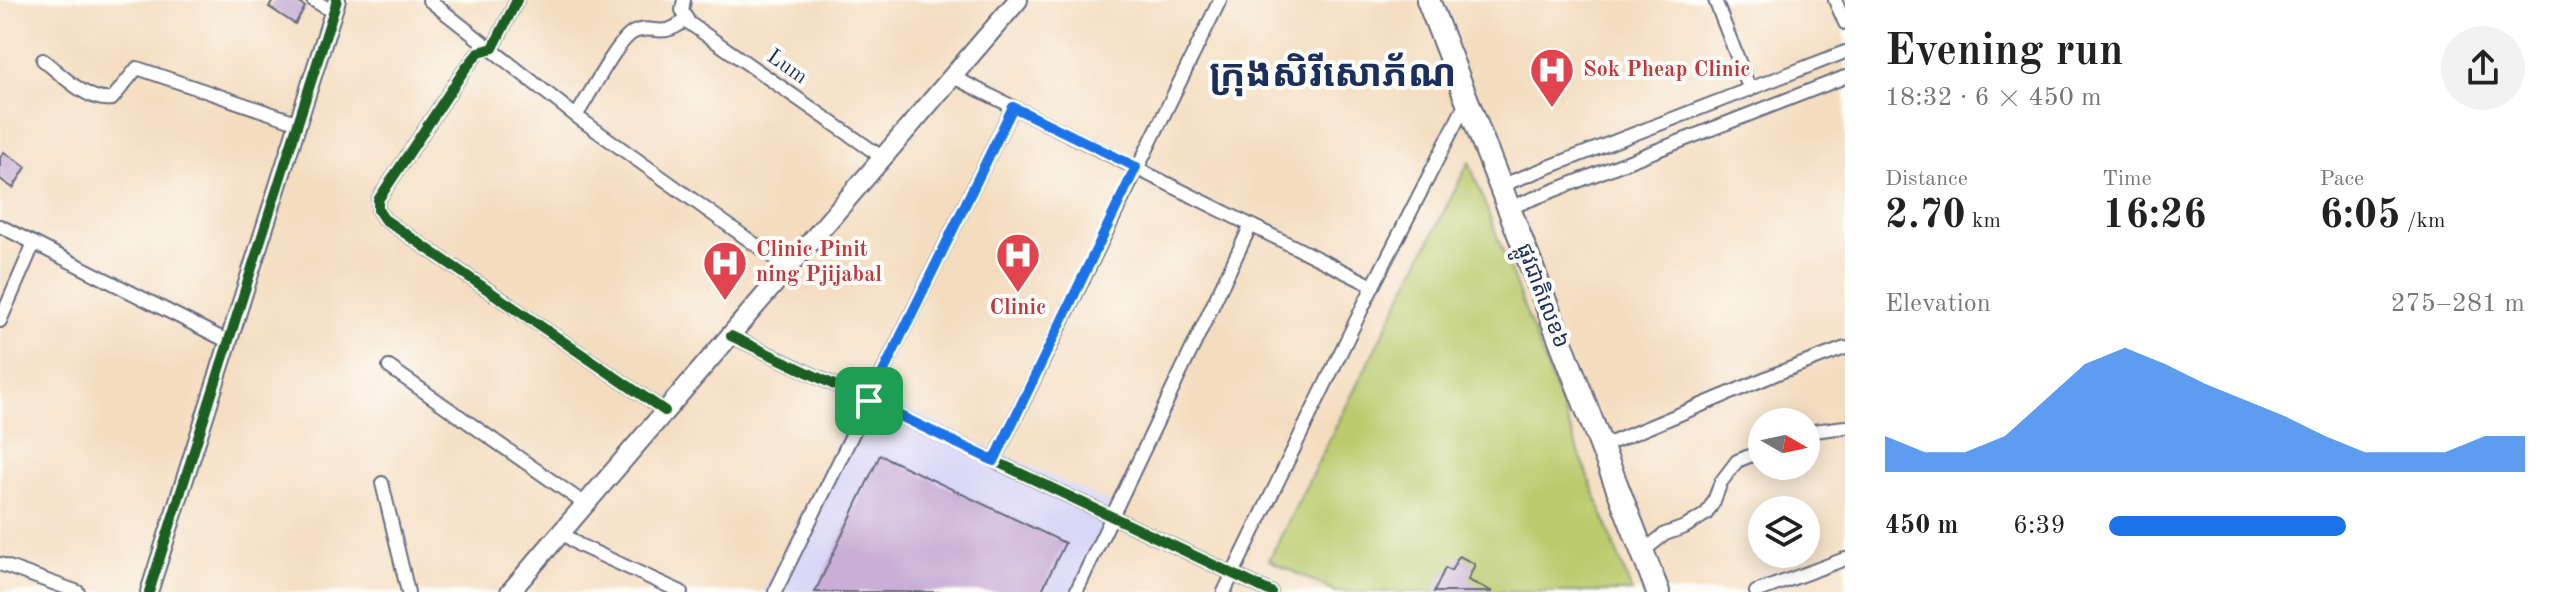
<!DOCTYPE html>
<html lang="en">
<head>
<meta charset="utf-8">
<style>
	:root { --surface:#fff; --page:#f2f2f2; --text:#222; --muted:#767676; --accent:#1a73e8 }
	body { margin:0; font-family:"Old Standard TT","Noto Sans Khmer",serif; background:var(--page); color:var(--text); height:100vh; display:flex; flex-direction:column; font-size:30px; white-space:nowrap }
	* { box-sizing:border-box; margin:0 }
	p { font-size:26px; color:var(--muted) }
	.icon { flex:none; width:44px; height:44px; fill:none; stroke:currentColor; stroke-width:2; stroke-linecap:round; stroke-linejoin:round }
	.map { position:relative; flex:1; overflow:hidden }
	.panel { display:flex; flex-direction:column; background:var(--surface); width:720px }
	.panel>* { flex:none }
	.needle { width:52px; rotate:99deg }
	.tools { position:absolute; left:1748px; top:408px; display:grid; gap:16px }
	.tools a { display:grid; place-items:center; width:72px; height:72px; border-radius:50%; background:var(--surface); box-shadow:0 4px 20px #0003; font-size:40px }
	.pin { position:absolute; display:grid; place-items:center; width:68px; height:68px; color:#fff; margin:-34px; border-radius:16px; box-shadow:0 4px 12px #0006 }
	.round { display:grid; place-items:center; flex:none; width:84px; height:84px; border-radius:42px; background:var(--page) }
	.summary { display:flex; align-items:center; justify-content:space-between; height:136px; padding:0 40px }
	h1 { font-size:44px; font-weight:700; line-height:60px }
	.stats { display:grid; grid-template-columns:repeat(3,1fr); gap:12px; height:136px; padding:8px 40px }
	.stats div { display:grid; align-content:center }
	.stats b { font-size:40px; font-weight:700 }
	.stats small { font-size:22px; font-weight:400 }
	.stats p { font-size:22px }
	.chart { height:224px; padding:16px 40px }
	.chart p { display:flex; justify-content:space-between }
	.chart svg { width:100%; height:144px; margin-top:8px; fill:var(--accent); opacity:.7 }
	ul { padding:0 40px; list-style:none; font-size:26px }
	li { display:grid; grid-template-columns:128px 96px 1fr; align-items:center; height:60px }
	li i { height:20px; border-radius:10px; background:var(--accent) }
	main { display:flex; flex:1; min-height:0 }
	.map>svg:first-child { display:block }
</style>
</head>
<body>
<main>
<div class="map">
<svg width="1845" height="592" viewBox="0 0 1845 592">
	<rect width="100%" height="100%" fill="#fdfcf7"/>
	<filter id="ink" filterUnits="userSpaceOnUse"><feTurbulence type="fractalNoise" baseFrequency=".0125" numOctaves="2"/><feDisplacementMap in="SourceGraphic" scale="16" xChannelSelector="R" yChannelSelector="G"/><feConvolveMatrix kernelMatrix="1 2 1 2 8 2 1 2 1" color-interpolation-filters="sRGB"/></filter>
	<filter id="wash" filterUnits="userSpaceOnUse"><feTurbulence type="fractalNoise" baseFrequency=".006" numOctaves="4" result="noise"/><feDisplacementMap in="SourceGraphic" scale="32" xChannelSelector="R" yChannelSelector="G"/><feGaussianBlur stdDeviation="1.8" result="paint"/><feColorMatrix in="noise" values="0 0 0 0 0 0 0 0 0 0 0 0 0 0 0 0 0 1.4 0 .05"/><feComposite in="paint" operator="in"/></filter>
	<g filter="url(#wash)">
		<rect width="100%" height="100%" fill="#f4ddbf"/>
		<!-- built -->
		<path fill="#d9d6f7" d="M 863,388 L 1123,509 L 1083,592 L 763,592 Z"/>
		<!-- green -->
		<path fill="#baca6c" stroke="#6a7c65" stroke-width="2" d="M 1469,162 L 1632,592 L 1336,592 L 1269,560 Z"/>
		<g id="blocks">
			<!-- building -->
			<g fill="#c9afd6">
				<path d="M 274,0 L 295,0 L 305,7 L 295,24 L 269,7 Z"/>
				<path d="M 4,152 L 26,167 L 13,188 L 0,179 L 0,158 Z"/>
				<path d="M 880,455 L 1065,543 L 1041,592 L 815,592 Z"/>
				<path d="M 1459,556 L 1475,564 L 1468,580 L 1493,592 L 1434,592 L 1445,568 L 1451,571 Z"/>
			</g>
		</g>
	</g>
	<g filter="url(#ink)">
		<use href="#blocks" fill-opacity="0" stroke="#676c80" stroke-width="2"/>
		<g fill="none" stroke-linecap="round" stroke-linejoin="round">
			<!-- minor casing -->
			<g stroke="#676c80" stroke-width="16">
				<g id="minor">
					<path d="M 313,0 L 334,12"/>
					<path d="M 429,0 L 576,116 L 788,268"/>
					<path d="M 517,0 L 493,48 L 479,52 L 465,69 L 378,200 L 378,210 L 384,219 L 665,411"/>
					<path d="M 684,0 L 682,10 L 689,23 L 883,158"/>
					<path d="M 1715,0 L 1750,90"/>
					<path d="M 1835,0 L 1845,23"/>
					<path d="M 43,60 C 61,74 88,103 112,99 L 137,68 L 299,123"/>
					<path d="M 953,77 L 1373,286"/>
					<path d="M 576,116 C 589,97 617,40 634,32 C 654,23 660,41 687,19"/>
					<path d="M 1500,186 L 1845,52"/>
					<path d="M 1509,208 L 1845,77"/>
					<path d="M 0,226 L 229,342"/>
					<path d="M 0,321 L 34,243"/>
					<path d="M 731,336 L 1271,592"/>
					<path d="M 389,367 L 585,504"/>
					<path d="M 1806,432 L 1845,427"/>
					<path d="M 1601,447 L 1778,373 L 1845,348"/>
					<path d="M 994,461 L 1220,0"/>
					<path d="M 382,483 L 408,592"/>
					<path d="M 561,532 L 579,545 L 681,592"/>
					<path d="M 1642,552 L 1665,534 L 1685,527 L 1706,514 L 1714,501 L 1721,482 L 1737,461 L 1762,451"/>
					<path d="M 0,564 L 78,592"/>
					<path d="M 775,592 L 1013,107"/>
					<path d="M 1076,592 L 1251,225"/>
					<path d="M 1224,592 L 1373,286 L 1467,101"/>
					<path d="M 1756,592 L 1845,559"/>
				</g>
			</g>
			<!-- tertiary casing -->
			<g stroke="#676c80" stroke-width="20">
				<path id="tertiary" d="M 149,592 L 337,0"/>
			</g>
			<!-- secondary casing -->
			<g stroke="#676c80" stroke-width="22">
				<path id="secondary" d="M 510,592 L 1018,0"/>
			</g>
			<!-- trunk casing -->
			<g stroke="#676c80" stroke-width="26">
				<path id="trunk" d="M 1428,0 L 1658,592"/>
			</g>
			<!-- minor -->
			<use href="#minor" stroke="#fff" stroke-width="12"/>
			<!-- tertiary -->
			<use href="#tertiary" stroke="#fff" stroke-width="16"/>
			<!-- secondary -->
			<use href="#secondary" stroke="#fff" stroke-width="18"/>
			<!-- trunk -->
			<use href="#trunk" stroke="#fff" stroke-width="22"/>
			<!-- cycleway casing -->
			<g stroke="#fdfcf7" stroke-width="15">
				<g id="cycleway">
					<path d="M 517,0 L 493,48 L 479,52 L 465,69 L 378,200 L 378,210 L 384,219 L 665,411"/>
					<path d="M 731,336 L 1271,592"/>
					<path d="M 149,592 L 337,0"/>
				</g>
			</g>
			<!-- cycleway -->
			<use href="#cycleway" stroke="#1b5e20" stroke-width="10"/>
		</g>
	</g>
	<g fill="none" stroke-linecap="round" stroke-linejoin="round" filter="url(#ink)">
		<!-- route casing -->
		<g stroke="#fff" stroke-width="16">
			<path id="route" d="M 1013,107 L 1136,167 L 994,461 L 869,401 Z"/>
		</g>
		<!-- route -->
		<use href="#route" stroke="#1a73e8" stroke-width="10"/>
	</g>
	<!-- icons -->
	<defs>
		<g id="hospital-pin" transform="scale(2.3)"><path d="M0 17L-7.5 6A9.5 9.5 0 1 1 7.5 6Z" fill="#e0444e" stroke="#fdfcf7"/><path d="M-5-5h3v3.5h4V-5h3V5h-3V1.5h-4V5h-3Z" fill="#fff"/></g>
	</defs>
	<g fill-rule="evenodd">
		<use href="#hospital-pin" x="1552" y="70"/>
		<use href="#hospital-pin" x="1018" y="255"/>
		<use href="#hospital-pin" x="725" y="263"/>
	</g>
	<g text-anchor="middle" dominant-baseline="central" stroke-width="8" stroke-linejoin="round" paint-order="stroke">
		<!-- street labels -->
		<g font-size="22" fill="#1b2f5e" stroke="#fdfcf7">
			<text transform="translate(787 67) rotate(35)">Lum</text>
			<text transform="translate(1542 296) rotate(69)">ផ្លូវជាតិលេខ៦</text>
		</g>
		<!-- health labels -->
		<g font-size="22" font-weight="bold" fill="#be3a42" stroke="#fdfcf7" text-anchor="start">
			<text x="1583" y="70">Sok Pheap Clinic</text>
			<text x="756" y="250">Clinic Pinit<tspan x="756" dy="25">ning Pjijabal</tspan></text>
			<text x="1018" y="308" text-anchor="middle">Clinic</text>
		</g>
		<!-- town labels -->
		<g font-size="38" font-weight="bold" fill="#1b2f5e" stroke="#fdfcf7">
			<text x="1333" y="76">ក្រុងសិរីសោភ័ណ</text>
		</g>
	</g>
</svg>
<div class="tools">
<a><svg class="needle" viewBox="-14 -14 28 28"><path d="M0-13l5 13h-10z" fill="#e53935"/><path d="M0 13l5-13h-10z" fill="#767676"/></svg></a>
<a><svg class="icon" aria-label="layers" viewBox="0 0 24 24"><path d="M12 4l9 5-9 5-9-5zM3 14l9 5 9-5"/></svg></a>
</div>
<div class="pin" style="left:869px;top:401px;background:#1e9e55"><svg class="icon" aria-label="arrive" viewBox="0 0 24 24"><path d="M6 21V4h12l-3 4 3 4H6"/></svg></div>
</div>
<section class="panel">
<div class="summary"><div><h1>Evening run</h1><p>18:32 · 6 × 450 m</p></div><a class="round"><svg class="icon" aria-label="share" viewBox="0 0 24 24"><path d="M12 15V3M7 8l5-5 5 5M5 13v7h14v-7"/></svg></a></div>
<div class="stats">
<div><p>Distance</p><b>2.70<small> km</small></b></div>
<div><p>Time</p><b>16:26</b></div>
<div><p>Pace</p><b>6:05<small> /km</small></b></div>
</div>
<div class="chart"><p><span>Elevation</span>275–281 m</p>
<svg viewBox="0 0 160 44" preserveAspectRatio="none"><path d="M0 44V33L10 38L20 38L30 33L40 22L50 11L60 6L70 11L80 17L90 22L100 27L110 33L120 38L130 38L140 38L150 33L160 33V44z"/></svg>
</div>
<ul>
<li><b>450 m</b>6:39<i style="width:57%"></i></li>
</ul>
</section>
</main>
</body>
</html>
